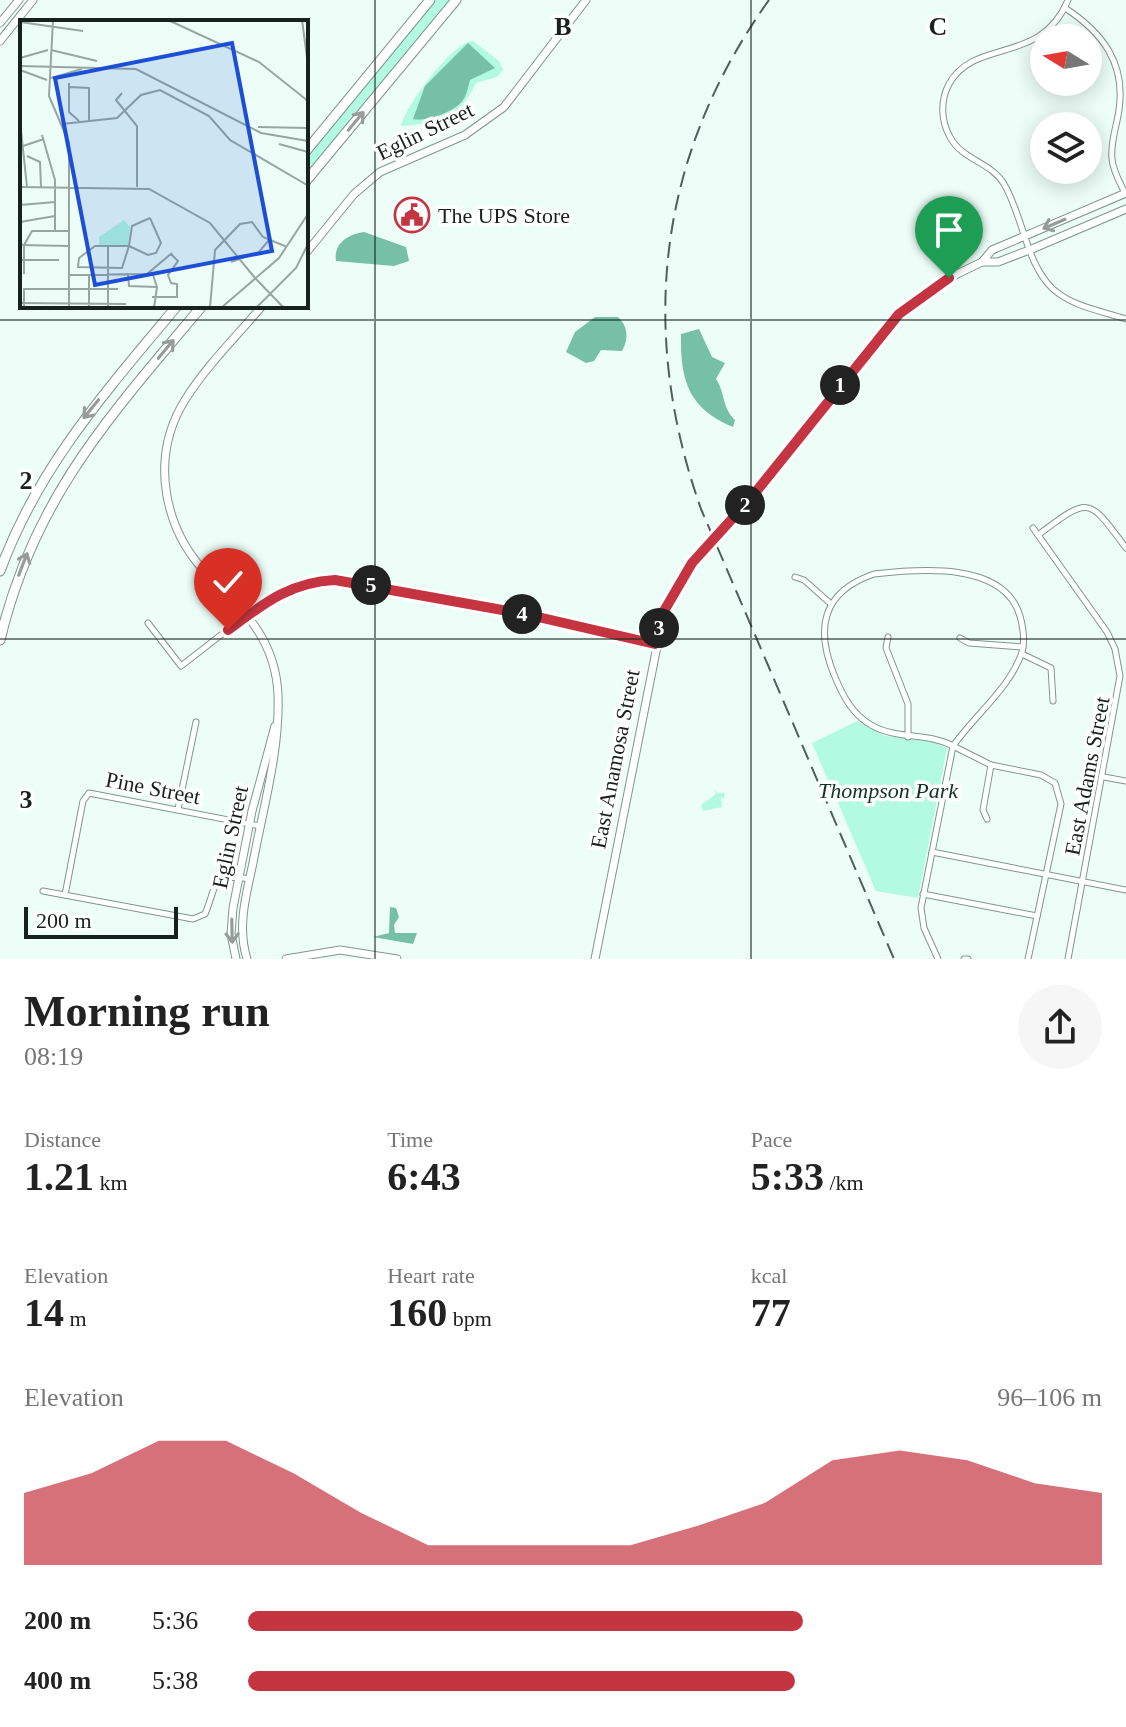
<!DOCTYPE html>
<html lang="en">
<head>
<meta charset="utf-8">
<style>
	:root { --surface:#fff; --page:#f6f6f6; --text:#222; --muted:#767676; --accent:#c53541 }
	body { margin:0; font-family:Georgia,serif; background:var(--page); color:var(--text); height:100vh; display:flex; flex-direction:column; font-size:30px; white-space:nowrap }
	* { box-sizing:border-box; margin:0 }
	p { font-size:26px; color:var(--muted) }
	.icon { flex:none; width:44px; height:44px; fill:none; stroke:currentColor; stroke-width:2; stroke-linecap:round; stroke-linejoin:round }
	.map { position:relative; height:959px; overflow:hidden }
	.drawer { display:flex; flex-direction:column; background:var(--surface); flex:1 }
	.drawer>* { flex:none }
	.needle { width:52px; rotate:281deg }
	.controls { position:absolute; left:1030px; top:24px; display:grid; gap:16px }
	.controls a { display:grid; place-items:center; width:72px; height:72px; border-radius:50%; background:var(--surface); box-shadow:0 4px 20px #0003; font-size:40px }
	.scale { position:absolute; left:24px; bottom:20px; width:154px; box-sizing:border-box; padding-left:8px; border:4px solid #17221e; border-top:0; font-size:22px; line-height:28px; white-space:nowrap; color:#17221e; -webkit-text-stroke:6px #fff; paint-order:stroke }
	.pin { position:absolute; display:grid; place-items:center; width:68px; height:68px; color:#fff; margin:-82px -34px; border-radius:50% 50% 50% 0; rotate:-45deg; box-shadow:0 0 8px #0007 }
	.pin .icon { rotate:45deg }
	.km { position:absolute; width:40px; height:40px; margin:-20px; border-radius:50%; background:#222; color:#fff; font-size:22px; line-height:40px; text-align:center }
	.round { display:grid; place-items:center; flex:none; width:84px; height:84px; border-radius:42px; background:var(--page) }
	.head { display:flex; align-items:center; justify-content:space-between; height:136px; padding:0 24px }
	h1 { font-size:44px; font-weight:800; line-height:60px }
	.figures { display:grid; grid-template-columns:repeat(3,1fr); gap:12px; height:136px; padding:8px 24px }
	.figures div { display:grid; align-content:center }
	.figures b { font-size:40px; font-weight:800 }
	.figures small { font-size:22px; font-weight:400 }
	.figures p { font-size:22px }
	.chart { height:224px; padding:16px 24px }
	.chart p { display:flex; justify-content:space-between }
	.chart svg { width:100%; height:144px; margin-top:8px; fill:var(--accent); opacity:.7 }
	ul { padding:0 24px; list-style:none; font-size:26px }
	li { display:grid; grid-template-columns:128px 96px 1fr; align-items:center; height:60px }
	li i { height:20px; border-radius:10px; background:var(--accent) }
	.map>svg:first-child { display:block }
</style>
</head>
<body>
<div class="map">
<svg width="1126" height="959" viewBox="0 0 1126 959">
	<rect width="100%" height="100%" fill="#edfef8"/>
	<!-- green -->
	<g fill="#b2fae1">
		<path d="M 436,0 L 450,0 L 306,173 L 306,155 Z"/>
		<path d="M 473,41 L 499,61 L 503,70 L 497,77 L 476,83 C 458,120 440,123 401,126 C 405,107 453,41 473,41 Z"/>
		<path d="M 857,721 L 885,736 L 933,742 L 947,748 L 918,898 L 876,891 L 812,743 Z"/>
		<path d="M 714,788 L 717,793 L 725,793 L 724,799 L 721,797 L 722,807 L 703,811 L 701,805 L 716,794 Z"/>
	</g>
	<!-- water -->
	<g fill="#75c0a7">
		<path d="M 468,43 L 495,68 L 470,80 C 468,86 467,95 463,100 C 455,112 426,122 413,119 L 425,86 Z"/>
		<path d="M 364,232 L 406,247 L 409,261 L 394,266 L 336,261 C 333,244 348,234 364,232 Z"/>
		<path d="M 595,317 L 618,317 C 628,326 629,339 622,351 L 601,350 L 594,361 L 586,363 L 566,352 L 575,332 Z"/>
		<path d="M 699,329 L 712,357 L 725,363 L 716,379 C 725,392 722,408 735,420 L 733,427 C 689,409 680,381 681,334 Z"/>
		<path d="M 390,907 L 396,908 L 399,917 L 394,925 L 395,933 L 417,933 L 413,944 L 373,937 L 389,933 Z"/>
	</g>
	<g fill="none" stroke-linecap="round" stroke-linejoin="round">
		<!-- street casing -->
		<g stroke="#7d978d" stroke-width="7">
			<g id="street">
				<path d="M 1068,0 C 1041,66 975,37 949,84 C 940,101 941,121 950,137 C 962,160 991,162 1004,184 C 1023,216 1026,264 1053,289 C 1073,307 1102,311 1126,319"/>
				<path d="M 1065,8 C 1102,32 1126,63 1119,110 C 1117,125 1110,143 1112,159 C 1113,171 1120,183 1125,193"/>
				<path d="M 1033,528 L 1107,632 L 1115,649 L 1120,676 L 1068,959"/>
				<path d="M 1038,535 C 1090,496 1088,497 1126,548"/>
				<path d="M 795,577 L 804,580 L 831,604"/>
				<path d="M 148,623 L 181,666 L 248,614"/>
				<path d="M 888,637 L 886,648 L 908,704 L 908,737"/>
				<path d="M 960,638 L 969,643 L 1023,647"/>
				<path d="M 1022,654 L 1051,668 L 1053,701"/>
				<path d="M 1104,777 L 1126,781"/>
				<path d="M 178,809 L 196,722"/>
				<path d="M 987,819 L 983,810 L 991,765"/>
				<path d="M 932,852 L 1126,890"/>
				<path d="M 43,891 L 193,919 L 205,914 C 218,884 209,873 250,879"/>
				<path d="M 923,894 L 1037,916"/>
				<path d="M 65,895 L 83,801 L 89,793 L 260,826"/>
				<path d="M 938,959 L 924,928 L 921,908 L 953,746 C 927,732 897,740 871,725 C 852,714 843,696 835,677 C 815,630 821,592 874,574 C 919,569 1004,561 1020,616 C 1023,627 1025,641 1022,652 C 1011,687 974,716 953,746 L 991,765 L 1041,775 L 1055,783 L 1061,804 L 1028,959"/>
				<path d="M 964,959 L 968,959"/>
			</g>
		</g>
		<!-- secondary casing -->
		<g stroke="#7d978d" stroke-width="9">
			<g id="secondary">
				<path d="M 0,23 L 19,0"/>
				<path d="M 0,41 L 33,0"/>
				<path d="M 306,253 L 354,194 L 380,172 L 465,135 L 504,107 L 586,0"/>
				<path d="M 982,262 L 992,250 L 1126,193"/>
				<path d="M 725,529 L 899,314 L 957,274 L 982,262 L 998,262 L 1032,249 L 1126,209"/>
				<path d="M 249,614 L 288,589 L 335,580 L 525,614 L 655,644"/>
				<path d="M 236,959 L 231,934 L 233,908 L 252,811 L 275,726"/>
				<path d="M 247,959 C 237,927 246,895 253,863 C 263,808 280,751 278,695 C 276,643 247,612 211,578 C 163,531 149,458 185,400 C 206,366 237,336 262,306"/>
				<path d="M 286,959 L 340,950 L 397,959"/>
				<path d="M 595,959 L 664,611 L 677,583 L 707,547"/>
			</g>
		</g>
		<!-- highway casing -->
		<g stroke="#7d978d" stroke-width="11">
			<g id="highway">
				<path d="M 306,151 L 430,0"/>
				<path d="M 306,181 L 456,0"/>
				<path d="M 0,571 C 38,467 107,390 177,306"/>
				<path d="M 0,640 C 34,497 111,415 202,306"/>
			</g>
		</g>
		<!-- street -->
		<use href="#street" stroke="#fff" stroke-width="5"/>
		<!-- secondary -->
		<use href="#secondary" stroke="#fff" stroke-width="7"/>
		<!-- highway -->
		<use href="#highway" stroke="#fff" stroke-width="9"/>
		<!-- rail -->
		<path stroke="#525e5a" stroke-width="2" stroke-dasharray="16 8" stroke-linecap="butt" d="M 769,0 C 657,156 638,331 701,509 L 894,959"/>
		<!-- secondary-bridge casing -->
		<g stroke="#7d978d" stroke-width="9" stroke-linecap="butt">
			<path id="secondary-bridge" d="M 707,547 L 725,529"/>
		</g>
		<!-- secondary-bridge -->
		<use href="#secondary-bridge" stroke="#fff" stroke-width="7"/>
	</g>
	<!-- one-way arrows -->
	<defs><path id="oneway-shaft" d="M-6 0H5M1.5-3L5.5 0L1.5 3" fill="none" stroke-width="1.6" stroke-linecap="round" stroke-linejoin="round" transform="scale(2)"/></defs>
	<g stroke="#979c9a">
		<use href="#oneway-shaft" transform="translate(356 121) rotate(-50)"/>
		<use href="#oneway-shaft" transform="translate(1054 224) rotate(157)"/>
		<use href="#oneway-shaft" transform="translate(166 349) rotate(-50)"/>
		<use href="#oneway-shaft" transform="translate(91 409) rotate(129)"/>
		<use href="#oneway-shaft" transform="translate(23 564) rotate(-69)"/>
		<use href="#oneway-shaft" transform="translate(232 931) rotate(89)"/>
	</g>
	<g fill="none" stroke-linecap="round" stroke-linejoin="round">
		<!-- route casing -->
		<g stroke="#fff" stroke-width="16">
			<path id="route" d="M 228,630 C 263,604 290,582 335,580 L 525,614 L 655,644 L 664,611 L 692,563 L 751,498 L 899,314 L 949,278"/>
		</g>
		<!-- route -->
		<use href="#route" stroke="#c53541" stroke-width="10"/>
	</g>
	<!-- grid -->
	<path fill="none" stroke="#17221e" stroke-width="2" stroke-opacity="0.55" d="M 375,0 L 375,959M 751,0 L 751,959M 0,320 L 1126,320M 0,639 L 1126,639"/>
	<!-- icons -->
	<defs>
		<g id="civic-ring" transform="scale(1.8)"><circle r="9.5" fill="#fff" stroke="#c53541" stroke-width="1.5"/><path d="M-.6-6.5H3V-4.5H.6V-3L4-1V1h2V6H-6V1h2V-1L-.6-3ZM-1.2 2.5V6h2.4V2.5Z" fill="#c53541"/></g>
	</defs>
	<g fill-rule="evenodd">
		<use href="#civic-ring" x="412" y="215"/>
	</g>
	<g text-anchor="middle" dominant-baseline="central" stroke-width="7" stroke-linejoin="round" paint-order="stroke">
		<!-- street labels -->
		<g font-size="22" fill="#17221e" stroke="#fff">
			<text transform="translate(425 131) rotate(-26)">Eglin Street</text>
			<text transform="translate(615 759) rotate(-79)">East Anamosa Street</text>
			<text transform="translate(1087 776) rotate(-79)">East Adams Street</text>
			<text transform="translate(153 788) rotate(11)">Pine Street</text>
			<text transform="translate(230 837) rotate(-78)">Eglin Street</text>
		</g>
		<!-- poi labels -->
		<g font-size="22" fill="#17221e" stroke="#fff" text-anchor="start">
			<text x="438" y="215">The UPS Store</text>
		</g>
		<!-- park labels -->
		<g font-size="22" font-style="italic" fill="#0e3228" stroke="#fff">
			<text x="888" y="790">Thompson Park</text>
		</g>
	</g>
	<!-- overview -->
	<g transform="translate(20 20)">
		<rect width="288" height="288" fill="#edfef8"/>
		<path d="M 104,200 L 110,207 L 108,225 L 79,225 L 79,217 Z" fill="#b2fae1"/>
		<path fill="none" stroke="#97a6a1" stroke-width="2" d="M 33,0 L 29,76 L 49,123 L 49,288M 148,0 L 239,42 L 288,81M 282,0 L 288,45M 0,2 L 63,11M 31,30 L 77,41M 0,38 L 28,30M 0,46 L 116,49 L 241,113 L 288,121M 0,50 L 27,60M 31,58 L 62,49M 49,63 L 49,92 L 59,101M 49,67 L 69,68 L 69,101M 102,73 L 96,80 L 117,106 L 117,167M 0,101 L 7,167M 42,104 L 97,98 L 121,75 L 140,70 L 189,96 L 210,120 L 287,165M 238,107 L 288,108M 22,115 L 35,160 L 35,211M 259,124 L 288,132M 0,127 L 24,119M 7,136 L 20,142 L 21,167M 0,167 L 129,169 L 190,203 L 235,258M 0,185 L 35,182M 130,198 L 112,206 L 109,226 L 75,226 L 59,238 L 58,247 L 102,248 L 109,226 L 128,235 L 136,233 L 141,223 L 130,198M 0,202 L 35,196M 0,225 L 49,226M 4,225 L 12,211 L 49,211M 4,225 L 4,254M 0,240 L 39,240M 211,242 L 239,232 L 249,220M 132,252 L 137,267 L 134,288M 50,255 L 127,254 L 152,233M 108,255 L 109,266 L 137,267M 235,258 L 264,288M 132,277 L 157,277 L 157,264 L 151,263 L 148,255 L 158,241 L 151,234M 0,283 L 106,284M 4,288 L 4,269 L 98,269M 69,288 L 69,255M 88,288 L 88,226M 190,288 L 195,230 L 220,204 L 232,202 L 243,217 L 267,227M 201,288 L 259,238 L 288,194M 236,288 L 276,248 L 288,224"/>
		<path fill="#1d4ed8" fill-opacity="0.15" stroke="#1d4ed8" stroke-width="4" d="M 212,23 L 252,231 L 75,265 L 35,58 Z"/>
		<rect width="288" height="288" fill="none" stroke="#17221e" stroke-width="4"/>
	</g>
	<g font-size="26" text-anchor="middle" font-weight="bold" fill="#17221e" stroke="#fff" stroke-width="7" stroke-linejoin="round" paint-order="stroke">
		<text x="563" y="35">B</text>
		<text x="938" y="35">C</text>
		<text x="26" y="489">2</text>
		<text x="26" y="808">3</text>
	</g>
</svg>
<div class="controls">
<a><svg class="needle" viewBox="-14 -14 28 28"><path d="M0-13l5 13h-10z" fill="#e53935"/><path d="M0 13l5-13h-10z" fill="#767676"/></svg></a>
<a><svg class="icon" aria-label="layers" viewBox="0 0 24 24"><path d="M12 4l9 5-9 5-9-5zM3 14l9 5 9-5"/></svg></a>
</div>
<div class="scale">200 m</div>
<div class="pin" style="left:949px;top:278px;background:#1e9e55"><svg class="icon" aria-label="arrive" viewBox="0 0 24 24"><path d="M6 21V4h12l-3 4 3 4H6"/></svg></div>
<div class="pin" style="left:228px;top:630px;background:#d93025"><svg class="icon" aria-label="check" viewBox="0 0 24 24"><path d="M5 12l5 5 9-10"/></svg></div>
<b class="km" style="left:840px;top:385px">1</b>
<b class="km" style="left:745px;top:505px">2</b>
<b class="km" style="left:659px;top:628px">3</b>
<b class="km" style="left:522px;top:614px">4</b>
<b class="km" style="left:371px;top:585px">5</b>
</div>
<section class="drawer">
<div class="head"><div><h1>Morning run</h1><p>08:19</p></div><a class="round"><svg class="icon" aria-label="share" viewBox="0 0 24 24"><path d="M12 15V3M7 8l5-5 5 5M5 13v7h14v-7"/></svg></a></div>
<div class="figures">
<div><p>Distance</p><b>1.21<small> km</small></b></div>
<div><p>Time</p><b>6:43</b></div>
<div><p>Pace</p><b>5:33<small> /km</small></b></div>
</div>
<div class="figures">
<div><p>Elevation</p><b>14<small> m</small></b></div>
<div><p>Heart rate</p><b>160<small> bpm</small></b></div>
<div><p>kcal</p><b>77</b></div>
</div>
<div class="chart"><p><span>Elevation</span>96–106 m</p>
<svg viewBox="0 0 160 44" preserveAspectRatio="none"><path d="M0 44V22L10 16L20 6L30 6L40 16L50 28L60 38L70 38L80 38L90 38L100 32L110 25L120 12L130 9L140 12L150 19L160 22V44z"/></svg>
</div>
<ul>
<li><b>200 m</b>5:36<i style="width:65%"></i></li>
<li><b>400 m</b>5:38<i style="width:64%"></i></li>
</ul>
</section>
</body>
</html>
